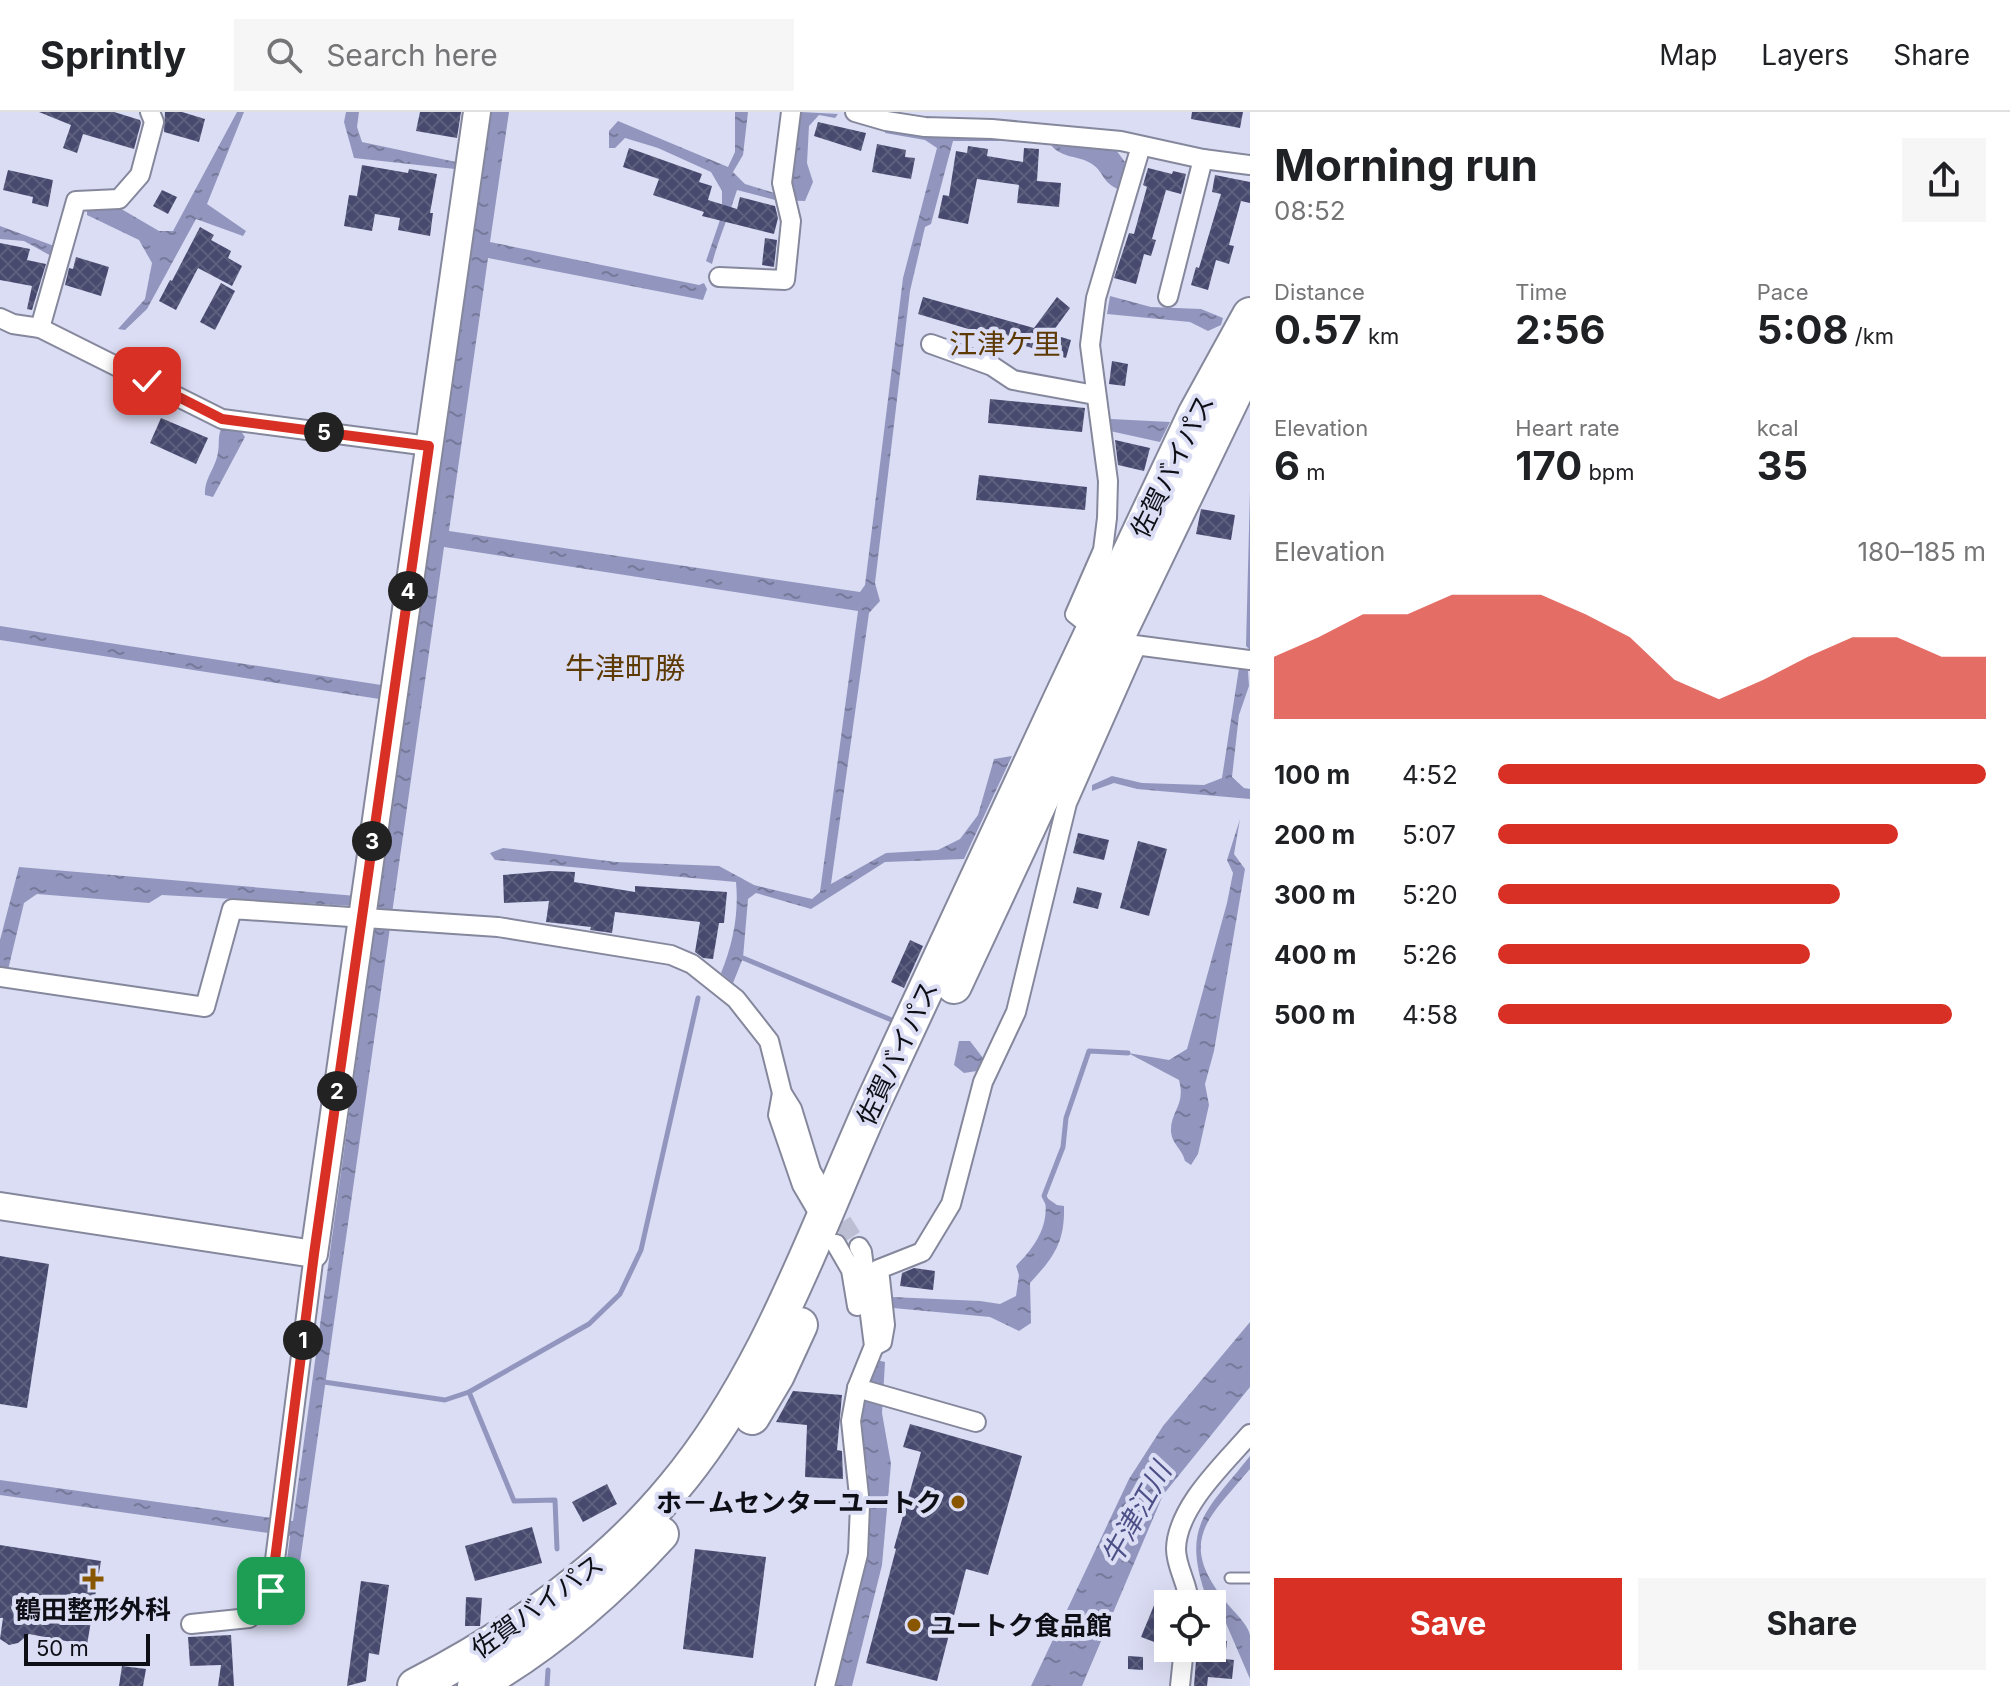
<!DOCTYPE html>
<html lang="en">
<head>
<meta charset="utf-8">
<style>
	:root { --surface:#fff; --page:#f6f6f6; --text:#202124; --muted:#757577; --line:#e0e0e0; --accent:#d93025 }
	body { margin:0; font-family:Inter,"Noto Sans JP",sans-serif; background:var(--page); color:var(--text); height:100vh; display:flex; flex-direction:column; font-size:30px; white-space:nowrap }
	* { box-sizing:border-box; margin:0 }
	p { font-size:26px; color:var(--muted) }
	.icon { flex:none; width:44px; height:44px; fill:none; stroke:currentColor; stroke-width:2; stroke-linecap:round; stroke-linejoin:round }
	.map { position:relative; flex:1; overflow:hidden }
	.side { display:flex; flex-direction:column; background:var(--surface); width:760px }
	.side>* { flex:none }
	.controls { position:absolute; left:1154px; top:1478px; display:grid; gap:16px }
	.controls a { display:grid; place-items:center; width:72px; height:72px; border-radius:0px; background:var(--surface); box-shadow:0 8px 32px #0002; font-size:40px }
	.scale { position:absolute; left:24px; bottom:20px; width:126px; box-sizing:border-box; padding-left:8px; border:4px solid #0e0f16; border-top:0; font-size:22px; line-height:28px; white-space:nowrap; color:#0e0f16; -webkit-text-stroke:6px #dbddf4; paint-order:stroke }
	.pin { position:absolute; display:grid; place-items:center; width:68px; height:68px; color:#fff; margin:-34px; border-radius:16px; box-shadow:0 4px 12px #0006 }
	.km { position:absolute; width:40px; height:40px; margin:-20px; border-radius:50%; background:#222; color:#fff; font-size:22px; line-height:40px; text-align:center }
	.round { display:grid; place-items:center; flex:none; width:84px; height:84px; border-radius:0px; background:var(--page) }
	.summary { display:flex; align-items:center; justify-content:space-between; height:136px; padding:0 24px }
	h1 { font-size:44px; font-weight:700; line-height:60px }
	.stats { display:grid; grid-template-columns:repeat(3,1fr); gap:12px; height:136px; padding:8px 24px }
	.stats div { display:grid; align-content:center }
	.stats b { font-size:40px; font-weight:700 }
	.stats small { font-size:22px; font-weight:400 }
	.stats p { font-size:22px }
	.chart { height:224px; padding:16px 24px }
	.chart p { display:flex; justify-content:space-between }
	.chart svg { width:100%; height:144px; margin-top:8px; fill:var(--accent); opacity:.7 }
	.button { display:flex; gap:16px; margin-top:auto; padding:16px 24px }
	.button a { flex:1; height:92px; border-radius:0px; background:var(--accent); color:#fff; font-size:32px; font-weight:700; line-height:92px; text-align:center }
	.button a+a { background:var(--page); color:var(--text) }
	ul { padding:0 24px; list-style:none; font-size:26px }
	li { display:grid; grid-template-columns:128px 96px 1fr; align-items:center; height:60px }
	li i { height:20px; border-radius:10px; background:var(--accent) }
	header { display:flex; align-items:center; gap:48px; box-sizing:border-box; height:112px; padding:0 40px; background:var(--surface); border-bottom:2px solid var(--line) }
	header strong { font-size:38px }
	nav { display:flex; gap:44px; margin-inline-start:auto; font-size:28px }
	.search { width:560px; height:72px; background:var(--page); display:flex; align-items:center; gap:20px; box-sizing:border-box; padding:0 28px; border-radius:0px; color:var(--muted); font-size:30px }
	main { display:flex; flex:1; min-height:0 }
	.map>svg:first-child { display:block }
</style>
</head>
<body>
<header>
<strong>Sprintly</strong>
<div class="search"><svg class="icon" aria-label="search" viewBox="0 0 24 24"><circle cx="10" cy="10" r="6"/><path d="M15 15l6 6"/></svg>Search here</div>
<nav><a>Map</a><a>Layers</a><a>Share</a></nav>
</header>
<main>
<div class="map">
<svg width="1250" height="1574" viewBox="0 0 1250 1574">
	<defs>
		<pattern id="water-ripples" width="26" height="14" patternUnits="userSpaceOnUse" patternTransform="scale(2)"><rect width="26" height="14" fill="#9296be"/><path d="M2 4q2-2 4 0t4 0M15 11q2-2 4 0t4 0" fill="none" stroke="#767999"/></pattern>
		<pattern id="building-cross-hatch" width="8" height="8" patternUnits="userSpaceOnUse" patternTransform="scale(2)"><rect width="8" height="8" fill="#47496e"/><path d="M0 0l8 8M0 8l8-8" fill="none" stroke="#5d5f7d"/></pattern>
	</defs>
	<rect width="100%" height="100%" fill="#dbddf4"/>
	<!-- water -->
	<g fill="url(#water-ripples)">
		<path d="M 237,0 L 244,0 L 207,92 L 246,119 L 243,124 L 196,107 L 147,197 L 125,218 L 118,217 L 145,187 L 152,151 L 139,128 L 87,103 L 87,97 L 118,95 L 159,119 L 173,119 Z"/>
		<path d="M 346,0 L 359,0 L 357,15 L 362,30 L 456,50 L 455,57 L 354,46 L 344,10 Z"/>
		<path d="M 491,0 L 509,0 L 490,130 L 699,173 L 704,171 L 707,177 L 703,188 L 488,146 L 449,419 L 860,480 L 865,473 L 903,166 L 937,36 L 925,28 L 885,21 L 885,18 L 985,24 L 1001,29 L 953,29 L 931,112 L 925,115 L 910,179 L 875,471 L 880,489 L 869,501 L 831,772 L 886,741 L 938,738 L 960,727 L 978,703 L 994,647 L 1012,644 L 964,747 L 885,750 L 811,797 L 756,781 L 748,787 L 743,846 L 733,871 L 721,861 C 733,832 739,801 736,770 L 495,748 L 490,741 L 503,736 L 616,750 L 719,754 L 754,773 L 812,787 L 820,780 L 858,499 L 444,435 L 300,1450 L 287,1448 L 290,1424 L 0,1383 L 0,1368 L 293,1409 L 377,799 L 372,795 L 162,783 L 149,791 L 37,782 L 24,791 L 8,858 L 0,857 L 0,828 L 19,755 L 368,785 L 405,591 L 0,528 L 0,514 L 407,577 Z"/>
		<path d="M 735,0 L 748,0 L 743,43 L 733,60 L 745,72 L 778,82 L 790,67 L 801,0 L 838,2 L 835,6 L 819,3 L 809,14 L 807,51 L 813,70 L 805,89 L 775,88 L 737,78 C 729,104 719,125 712,152 L 706,149 L 722,102 L 722,79 L 711,60 L 658,36 L 625,26 L 615,36 L 609,36 L 609,19 L 618,9 L 728,55 L 735,40 Z"/>
		<path d="M 1051,33 L 1116,38 L 1125,50 L 1120,78 C 1101,70 1105,61 1092,52 C 1079,43 1062,47 1051,33 Z"/>
		<path d="M 0,114 L 57,135 L 53,145 L 24,129 L 0,127 Z"/>
		<path d="M 1110,184 L 1151,195 L 1201,197 L 1223,206 L 1221,213 L 1208,219 L 1190,210 L 1107,202 Z"/>
		<path d="M 1111,307 L 1170,310 L 1160,330 L 1110,319 Z"/>
		<path d="M 222,315 L 240,318 L 245,325 L 213,385 L 205,383 C 204,366 216,356 218,340 C 220,330 217,325 222,315 Z"/>
		<path d="M 1250,378 L 1250,538 L 1246,534 Z"/>
		<path d="M 1239,556 L 1248,559 L 1249,574 L 1239,603 L 1232,665 L 1244,676 L 1250,677 L 1250,687 L 1137,677 L 1114,671 L 1092,679 L 1092,673 L 1112,664 L 1142,671 L 1204,673 L 1222,666 Z"/>
		<path d="M 1240,707 L 1234,742 L 1245,757 L 1214,939 L 1205,972 L 1209,993 L 1198,1042 L 1191,1053 L 1185,1049 C 1182,1037 1172,1032 1171,1020 C 1170,999 1186,994 1179,968 L 1128,941 L 1169,948 L 1187,937 L 1227,791 L 1233,761 L 1227,748 Z"/>
		<path d="M 959,929 L 970,929 L 983,946 L 977,959 L 964,961 L 954,953 Z"/>
		<path d="M 1044,1084 L 1057,1093 L 1064,1094 C 1065,1130 1054,1145 1030,1171 L 1031,1211 L 1019,1219 L 990,1205 L 893,1196 L 890,1190 L 892,1185 L 980,1189 L 1000,1192 L 1016,1184 L 1019,1163 L 1016,1154 C 1035,1135 1051,1112 1044,1084 Z"/>
		<path d="M 1250,1210 L 1250,1275 L 1163,1383 L 1082,1574 L 1031,1574 L 1129,1367 L 1163,1314 Z"/>
		<path d="M 877,1248 L 885,1250 L 882,1301 L 891,1352 L 882,1453 L 852,1574 L 835,1574 L 868,1434 L 868,1362 L 859,1308 L 869,1264 Z"/>
		<path d="M 1250,1344 L 1250,1357 C 1210,1405 1176,1428 1225,1489 C 1232,1498 1248,1512 1250,1523 C 1250,1537 1250,1553 1250,1567 L 1219,1495 L 1208,1490 C 1180,1414 1205,1401 1250,1344 Z"/>
	</g>
	<g fill="none" stroke-linecap="round" stroke-linejoin="round">
		<!-- stream -->
		<g stroke="#9296be" stroke-width="5">
			<path d="M 743,846 L 894,909"/>
			<path d="M 1047,1090 L 1044,1084 L 1063,1035 L 1066,1006 L 1089,939 L 1128,941"/>
			<path d="M 324,1270 L 445,1288 L 469,1280 L 589,1212 L 620,1182 L 641,1138 L 698,886"/>
			<path d="M 469,1280 L 514,1389 L 555,1388 L 557,1437"/>
			<path d="M 547,1574 L 548,1558"/>
		</g>
	</g>
	<!-- building -->
	<g fill="url(#building-cross-hatch)">
		<path d="M 39,0 L 114,0 L 140,8 L 141,11 L 134,37 L 83,22 L 77,41 L 63,36 L 71,13 Z"/>
		<path d="M 165,0 L 182,0 L 205,7 L 199,30 L 164,20 Z"/>
		<path d="M 420,0 L 461,0 L 457,26 L 416,19 Z"/>
		<path d="M 1192,0 L 1243,0 L 1240,16 L 1191,7 Z"/>
		<path d="M 818,10 L 866,21 L 861,39 L 814,24 Z"/>
		<path d="M 877,32 L 906,38 L 905,45 L 915,46 L 911,67 L 872,60 Z"/>
		<path d="M 968,34 L 988,37 L 987,44 L 1023,50 L 1024,36 L 1039,37 L 1037,69 L 1061,71 L 1059,95 L 1017,91 L 1019,73 L 977,67 L 968,112 L 938,106 L 943,83 L 949,84 L 956,39 L 967,41 Z"/>
		<path d="M 629,36 L 702,62 L 699,70 L 712,74 L 708,88 L 737,97 L 740,85 L 775,94 L 778,106 L 774,122 L 702,104 L 704,100 L 653,83 L 659,67 L 623,55 Z"/>
		<path d="M 362,53 L 408,61 L 409,57 L 437,62 L 430,101 L 433,101 L 430,124 L 398,118 L 400,106 L 375,102 L 372,119 L 344,114 L 349,83 L 357,84 Z"/>
		<path d="M 1148,56 L 1172,62 L 1173,59 L 1186,62 L 1181,82 L 1166,78 L 1152,127 L 1156,128 L 1151,144 L 1144,142 L 1136,172 L 1114,166 L 1129,121 L 1134,122 L 1147,75 L 1143,73 Z"/>
		<path d="M 8,58 L 53,68 L 48,95 L 32,91 L 33,85 L 3,78 Z"/>
		<path d="M 1215,63 L 1250,70 L 1250,91 L 1241,89 L 1229,133 L 1234,134 L 1229,152 L 1216,148 L 1208,178 L 1191,173 L 1196,155 L 1199,156 L 1221,82 L 1212,80 Z"/>
		<path d="M 162,78 L 177,85 L 168,102 L 153,94 Z"/>
		<path d="M 200,115 L 214,123 L 211,128 L 231,139 L 228,146 L 242,154 L 232,174 L 198,156 L 176,198 L 159,189 L 170,168 L 172,169 Z"/>
		<path d="M 765,126 L 777,128 L 774,155 L 762,153 Z"/>
		<path d="M 0,131 L 30,137 L 27,148 L 46,152 L 32,198 L 27,197 L 32,174 L 0,168 Z"/>
		<path d="M 76,145 L 109,155 L 101,184 L 65,173 L 69,156 L 73,157 Z"/>
		<path d="M 221,171 L 235,179 L 215,218 L 200,210 Z"/>
		<path d="M 923,185 L 1034,216 L 1057,185 L 1070,196 L 1051,222 L 1071,228 L 1066,246 L 918,202 Z"/>
		<path d="M 1112,249 L 1128,252 L 1125,274 L 1109,272 Z"/>
		<path d="M 990,287 L 1085,296 L 1082,320 L 988,311 Z"/>
		<path d="M 161,306 L 208,326 L 196,352 L 150,331 Z"/>
		<path d="M 1115,328 L 1150,336 L 1144,359 L 1118,353 Z"/>
		<path d="M 979,363 L 1087,375 L 1085,398 L 976,388 Z"/>
		<path d="M 1201,397 L 1235,403 L 1231,428 L 1196,422 Z"/>
		<path d="M 1078,721 L 1109,728 L 1104,748 L 1073,741 Z"/>
		<path d="M 1138,729 L 1167,737 L 1149,804 L 1120,796 Z"/>
		<path d="M 550,759 L 575,760 L 574,770 L 635,780 L 635,774 L 727,780 L 724,811 L 719,811 L 713,847 L 703,846 L 695,840 L 700,810 L 615,800 L 612,821 L 590,818 L 591,815 L 546,810 L 549,789 L 504,791 L 503,763 Z"/>
		<path d="M 1077,775 L 1102,781 L 1098,797 L 1073,791 Z"/>
		<path d="M 910,828 L 923,834 L 904,876 L 891,870 Z"/>
		<path d="M 0,1144 L 49,1152 L 27,1296 L 0,1292 Z"/>
		<path d="M 914,1156 L 935,1159 L 933,1178 L 900,1174 L 902,1161 Z"/>
		<path d="M 793,1279 L 842,1283 L 837,1338 L 842,1339 L 843,1367 L 805,1365 L 807,1313 L 776,1310 Z"/>
		<path d="M 910,1312 L 1022,1344 L 988,1463 L 966,1457 L 937,1569 L 866,1551 L 896,1437 L 894,1436 L 921,1340 L 903,1335 Z"/>
		<path d="M 607,1372 L 617,1392 L 583,1410 L 572,1390 Z"/>
		<path d="M 532,1415 L 542,1451 L 475,1469 L 465,1434 Z"/>
		<path d="M 0,1433 L 101,1449 L 87,1533 L 29,1522 L 18,1531 L 9,1533 L 0,1527 L 3,1506 L 0,1506 Z"/>
		<path d="M 695,1437 L 766,1445 L 753,1546 L 683,1537 Z"/>
		<path d="M 361,1469 L 389,1473 L 379,1543 L 369,1541 L 366,1569 L 347,1574 Z"/>
		<path d="M 466,1485 L 482,1486 L 480,1514 L 465,1514 Z"/>
		<path d="M 1157,1486 L 1168,1490 L 1168,1504 L 1157,1531 L 1141,1525 Z"/>
		<path d="M 231,1523 L 234,1574 L 218,1574 L 221,1553 L 190,1554 L 188,1525 Z"/>
		<path d="M 1212,1527 L 1227,1529 L 1225,1547 L 1234,1548 L 1232,1567 L 1208,1565 L 1207,1574 L 1194,1574 L 1197,1536 L 1212,1536 Z"/>
		<path d="M 1128,1544 L 1143,1545 L 1143,1558 L 1128,1557 Z"/>
		<path d="M 122,1554 L 146,1557 L 143,1574 L 119,1574 Z"/>
	</g>
	<g fill="none" stroke-linecap="round" stroke-linejoin="round">
		<!-- street-tunnel -->
		<path stroke="#bcbed3" stroke-width="18" stroke-dasharray="18 9" stroke-linecap="butt" d="M 828,1087 L 859,1135"/>
		<!-- lane casing -->
		<g stroke="#85889c" stroke-width="13">
			<path id="lane" d="M 1230,1466 L 1250,1466"/>
		</g>
		<!-- street casing -->
		<g stroke="#85889c" stroke-width="22">
			<g id="street">
				<path d="M 855,0 L 886,9 L 925,15 L 992,17 L 1121,29 L 1203,47 L 1250,53"/>
				<path d="M 719,165 L 785,168 L 791,109 L 782,71 L 791,0"/>
				<path d="M 1168,185 L 1203,47"/>
				<path d="M 0,206 L 13,212 L 40,216 L 222,307 L 429,334"/>
				<path d="M 40,216 L 76,89 L 119,87 L 140,63 L 154,10 L 150,0"/>
				<path d="M 931,232 L 992,254 L 1013,268 L 1095,283"/>
				<path d="M 1099,521 L 1075,502 L 1103,438 L 1107,406 L 1108,369 L 1090,233 L 1096,186 L 1141,34"/>
				<path d="M 1127,532 L 1250,548"/>
				<path d="M 0,865 L 205,895 L 232,797 L 498,815 L 671,843 L 692,852 L 736,887 L 769,929 L 782,981 L 792,997 L 811,1059 L 818,1071"/>
				<path d="M 782,981 L 778,1003 L 802,1073 L 822,1107"/>
				<path d="M 836,1132 L 851,1158 L 857,1194"/>
				<path d="M 874,1234 L 882,1230 L 885,1213 L 879,1157 L 922,1140 L 951,1092 L 983,970 L 1016,900 L 1067,691 L 1136,535"/>
				<path d="M 857,1276 L 976,1310"/>
				<path d="M 1189,1492 C 1189,1473 1176,1456 1176,1437 C 1177,1395 1224,1352 1250,1322"/>
				<path d="M 191,1512 L 249,1506 L 271,1479 L 314,1142"/>
				<path d="M 825,1574 L 858,1442 L 860,1393 L 851,1309 L 857,1276 L 874,1234 L 862,1140 L 859,1135"/>
				<path d="M 1180,1574 L 1184,1536"/>
			</g>
		</g>
		<!-- secondary casing -->
		<g stroke="#85889c" stroke-width="30">
			<path id="secondary" d="M 0,1094 L 314,1142 L 477,0"/>
		</g>
		<!-- highway casing -->
		<g stroke="#85889c" stroke-width="38">
			<g id="highway">
				<path d="M 954,874 L 1115,529 L 1250,249"/>
				<path d="M 752,1305 L 777,1263 L 800,1213"/>
				<path d="M 415,1574 C 512,1524 604,1460 674,1375 C 767,1264 815,1120 874,989 C 979,760 1087,531 1195,303 L 1250,203"/>
				<path d="M 475,1574 C 544,1535 608,1480 661,1422"/>
			</g>
		</g>
		<!-- lane -->
		<use href="#lane" stroke="#fff" stroke-width="9"/>
		<!-- street -->
		<use href="#street" stroke="#fff" stroke-width="18"/>
		<!-- secondary -->
		<use href="#secondary" stroke="#fff" stroke-width="26"/>
		<!-- highway -->
		<use href="#highway" stroke="#fff" stroke-width="34"/>
	</g>
	<g fill="none" stroke-linecap="round" stroke-linejoin="round">
		<!-- route casing -->
		<g stroke="#fff" stroke-width="16">
			<path id="route" d="M 147,269 L 222,307 L 429,334 L 314,1142 L 271,1479"/>
		</g>
		<!-- route -->
		<use href="#route" stroke="#d93025" stroke-width="10"/>
	</g>
	<!-- markers -->
	<g fill="#895600" stroke="#dbddf4" stroke-width="3">
		<circle cx="958" cy="1390" r="8"/>
		<path d="M89 1455h8v8h8v8h-8v8h-8v-8h-8v-8h8z"/>
		<circle cx="914" cy="1513" r="8"/>
	</g>
	<g text-anchor="middle" dominant-baseline="central" stroke-width="8" stroke-linejoin="round" paint-order="stroke">
		<!-- street labels -->
		<g font-size="26" fill="#0e0f16" stroke="#dbddf4">
			<text transform="translate(1172 354) rotate(-64)">佐賀バイパス</text>
			<text transform="translate(897 941) rotate(-65)">佐賀バイパス</text>
			<text transform="translate(537 1494) rotate(-36)">佐賀バイパス</text>
		</g>
		<!-- poi labels -->
		<g font-size="26" font-weight="bold" fill="#0e0f16" stroke="#dbddf4" text-anchor="end">
			<text x="942" y="1390">ホ－ムセンターユートク</text>
			<text x="93" y="1497" text-anchor="middle">鶴田整形外科</text>
			<text x="930" y="1513" text-anchor="start">ユートク食品館</text>
		</g>
		<!-- neighbourhood labels -->
		<g font-size="28" fill="#5d3a04" stroke="#dbddf4">
			<text x="1005" y="232">江津ケ里</text>
		</g>
		<!-- water labels -->
		<g font-size="28" font-style="italic" fill="#4d4f87" stroke="#dbddf4">
			<text transform="translate(1136 1402) rotate(-61)">牛津江川</text>
		</g>
		<!-- quarter labels -->
		<g font-size="30" fill="#5d3a04" stroke="#dbddf4">
			<text x="625" y="556">牛津町勝</text>
		</g>
	</g>
</svg>
<div class="controls">
<a><svg class="icon" aria-label="locate" viewBox="0 0 24 24"><circle cx="12" cy="12" r="6"/><path d="M12 2v4M12 18v4M2 12h4M18 12h4"/></svg></a>
</div>
<div class="scale">50 m</div>
<div class="pin" style="left:271px;top:1479px;background:#1e9e55"><svg class="icon" aria-label="arrive" viewBox="0 0 24 24"><path d="M6 21V4h12l-3 4 3 4H6"/></svg></div>
<div class="pin" style="left:147px;top:269px;background:#d93025"><svg class="icon" aria-label="check" viewBox="0 0 24 24"><path d="M5 12l5 5 9-10"/></svg></div>
<b class="km" style="left:303px;top:1228px">1</b>
<b class="km" style="left:337px;top:979px">2</b>
<b class="km" style="left:372px;top:729px">3</b>
<b class="km" style="left:408px;top:479px">4</b>
<b class="km" style="left:324px;top:320px">5</b>
</div>
<section class="side">
<div class="summary"><div><h1>Morning run</h1><p>08:52</p></div><a class="round"><svg class="icon" aria-label="share" viewBox="0 0 24 24"><path d="M12 15V3M7 8l5-5 5 5M5 13v7h14v-7"/></svg></a></div>
<div class="stats">
<div><p>Distance</p><b>0.57<small> km</small></b></div>
<div><p>Time</p><b>2:56</b></div>
<div><p>Pace</p><b>5:08<small> /km</small></b></div>
</div>
<div class="stats">
<div><p>Elevation</p><b>6<small> m</small></b></div>
<div><p>Heart rate</p><b>170<small> bpm</small></b></div>
<div><p>kcal</p><b>35</b></div>
</div>
<div class="chart"><p><span>Elevation</span>180–185 m</p>
<svg viewBox="0 0 160 44" preserveAspectRatio="none"><path d="M0 44V25L10 19L20 12L30 12L40 6L50 6L60 6L70 12L80 19L90 32L100 38L110 32L120 25L130 19L140 19L150 25L160 25V44z"/></svg>
</div>
<ul>
<li><b>100 m</b>4:52<i style="width:100%"></i></li>
<li><b>200 m</b>5:07<i style="width:82%"></i></li>
<li><b>300 m</b>5:20<i style="width:70%"></i></li>
<li><b>400 m</b>5:26<i style="width:64%"></i></li>
<li><b>500 m</b>4:58<i style="width:93%"></i></li>
</ul>
<div class="button"><a>Save</a><a>Share</a></div>
</section>
</main>
</body>
</html>
